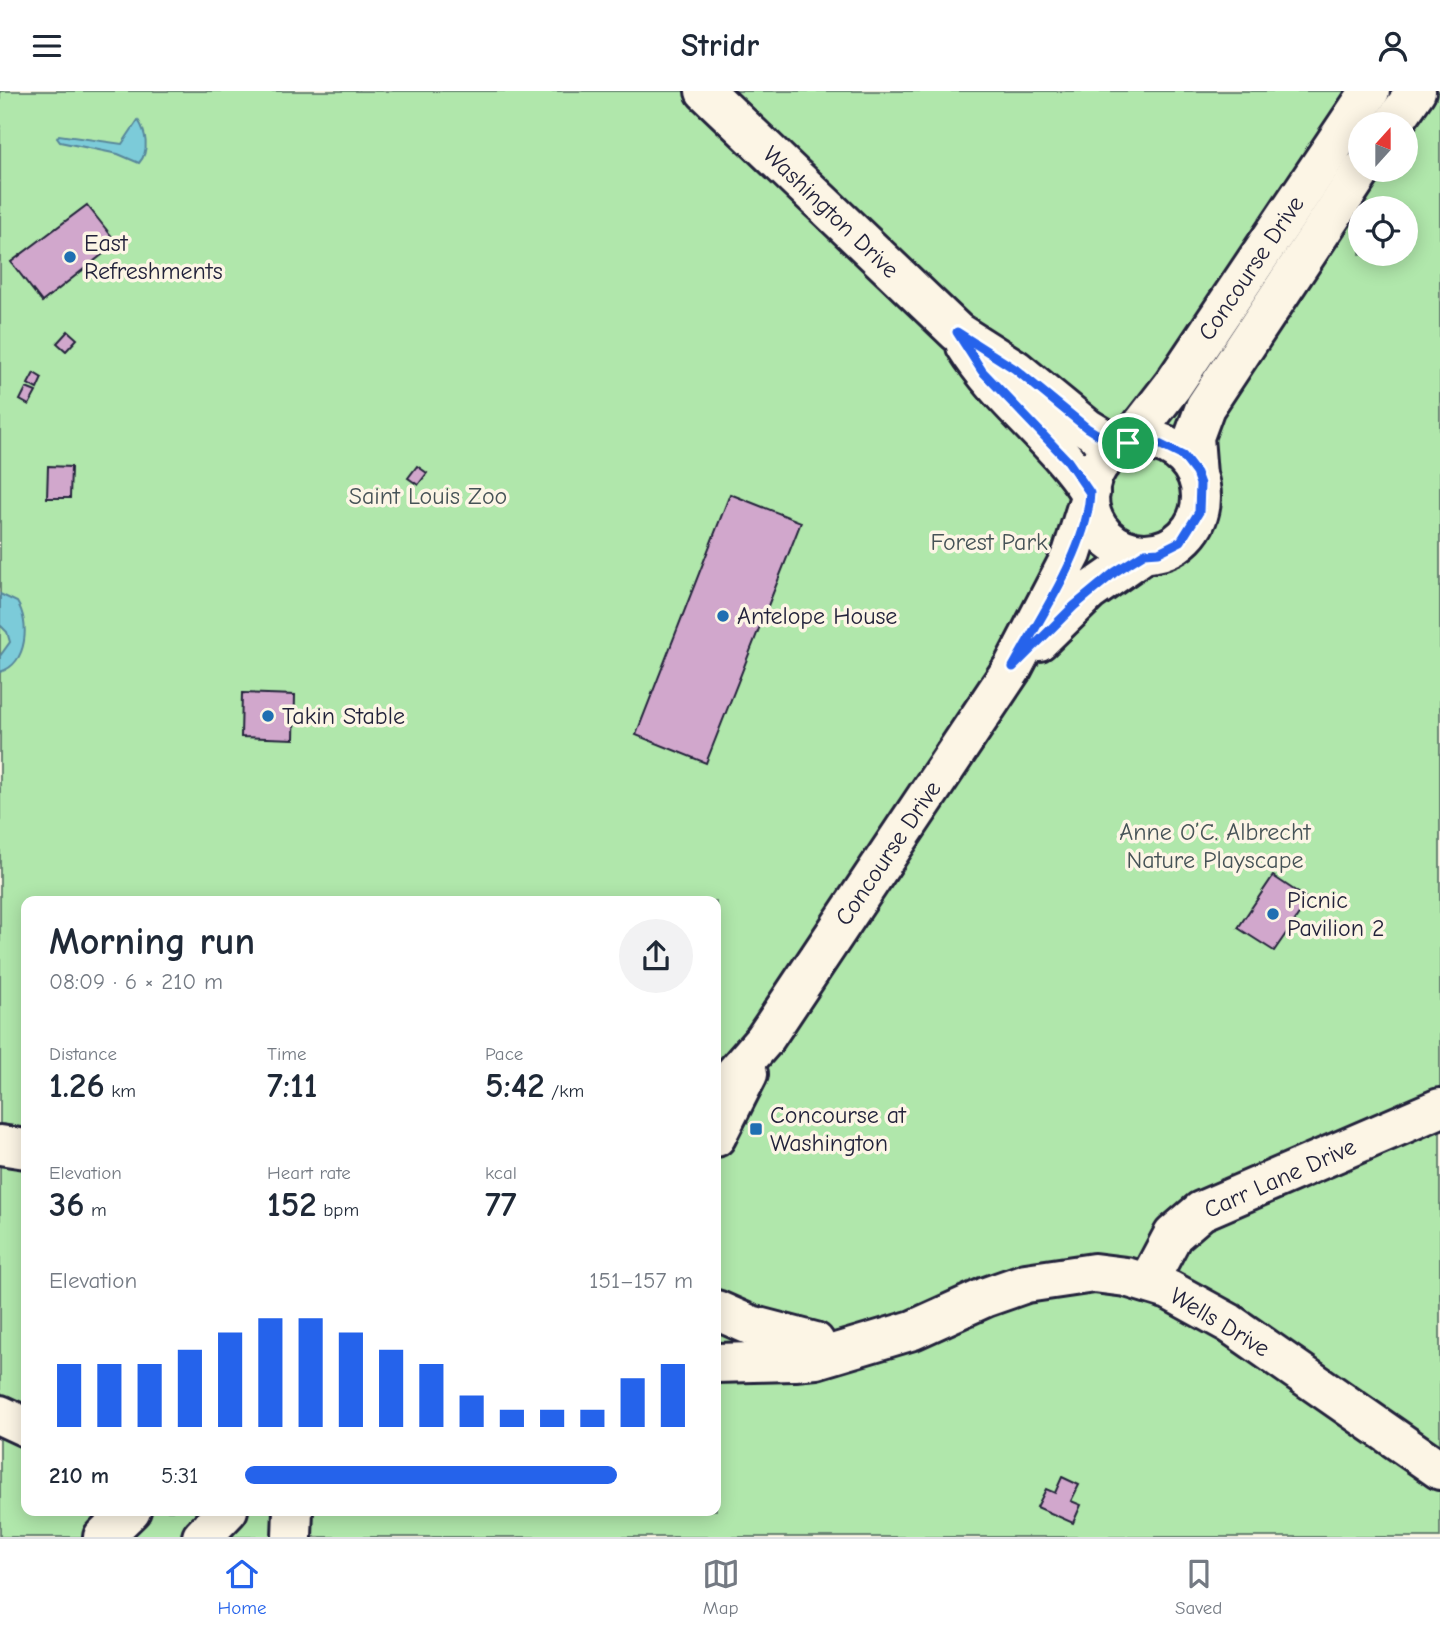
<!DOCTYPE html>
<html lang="en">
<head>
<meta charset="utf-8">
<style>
	:root { --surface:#fff; --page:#f2f2f3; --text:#1f2937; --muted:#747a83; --line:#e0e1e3; --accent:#2563eb }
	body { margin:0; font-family:"Comic Neue",sans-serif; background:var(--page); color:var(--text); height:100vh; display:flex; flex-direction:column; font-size:26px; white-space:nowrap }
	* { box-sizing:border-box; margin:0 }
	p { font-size:23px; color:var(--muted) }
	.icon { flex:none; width:38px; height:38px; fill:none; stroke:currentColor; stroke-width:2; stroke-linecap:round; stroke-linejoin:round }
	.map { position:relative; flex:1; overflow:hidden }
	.side { position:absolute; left:21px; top:805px; width:700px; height:620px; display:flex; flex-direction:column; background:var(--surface); border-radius:14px; box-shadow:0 4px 18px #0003 }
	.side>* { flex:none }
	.needle { width:46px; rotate:21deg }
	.fabs { position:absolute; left:1348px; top:21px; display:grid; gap:14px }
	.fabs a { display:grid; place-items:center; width:70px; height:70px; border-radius:50%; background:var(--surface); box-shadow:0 4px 18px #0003; font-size:35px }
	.pin { position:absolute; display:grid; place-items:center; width:60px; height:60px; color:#fff; margin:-30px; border:4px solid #fff; border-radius:50%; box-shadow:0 2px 7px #0007 }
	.round { display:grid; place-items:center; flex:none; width:74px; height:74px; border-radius:37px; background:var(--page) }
	.head { display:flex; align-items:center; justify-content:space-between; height:119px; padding:0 28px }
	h1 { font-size:38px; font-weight:700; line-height:52px }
	.figures { display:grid; grid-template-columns:repeat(3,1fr); gap:10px; height:119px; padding:7px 28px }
	.figures div { display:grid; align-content:center }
	.figures b { font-size:35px; font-weight:700 }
	.figures small { font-size:19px; font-weight:400 }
	.figures p { font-size:19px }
	.chart { height:196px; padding:14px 28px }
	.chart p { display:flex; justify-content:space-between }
	.chart svg { width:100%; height:126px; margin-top:7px; stroke:var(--accent); stroke-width:6 }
	ul { padding:0 28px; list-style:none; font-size:23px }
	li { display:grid; grid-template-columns:112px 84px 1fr; align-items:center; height:52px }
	li i { height:18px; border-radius:9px; background:var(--accent) }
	header { display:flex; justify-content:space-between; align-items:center; height:91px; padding:0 28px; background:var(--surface); font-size:32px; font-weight:700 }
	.dock { display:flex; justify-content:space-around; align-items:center; height:98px; border-top:2px solid var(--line); background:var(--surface); font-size:19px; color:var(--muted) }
	.dock a { display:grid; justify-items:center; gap:4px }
	.dock .active { color:var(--accent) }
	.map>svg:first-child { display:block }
</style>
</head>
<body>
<header><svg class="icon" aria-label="menu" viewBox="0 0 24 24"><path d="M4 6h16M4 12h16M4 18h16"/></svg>Stridr<svg class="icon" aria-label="person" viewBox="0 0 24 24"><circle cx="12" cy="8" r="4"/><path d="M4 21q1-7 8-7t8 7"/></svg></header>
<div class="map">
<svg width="1440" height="1446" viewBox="0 0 1440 1446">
	<rect width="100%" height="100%" fill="#fcf5e5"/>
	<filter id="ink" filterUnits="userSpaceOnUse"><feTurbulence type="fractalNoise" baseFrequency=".0143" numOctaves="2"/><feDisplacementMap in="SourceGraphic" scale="14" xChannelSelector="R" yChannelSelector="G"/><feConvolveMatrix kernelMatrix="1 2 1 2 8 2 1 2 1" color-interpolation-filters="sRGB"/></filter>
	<g filter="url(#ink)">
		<!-- green -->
		<path fill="#b0e7ab" stroke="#698473" stroke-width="2" fill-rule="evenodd" d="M 0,0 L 1440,0 L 1440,1446 L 0,1446 ZM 1360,33 L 1405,33 L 1405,79 L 1360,79 ZM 1360,117 L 1405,117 L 1405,163 L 1360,163 ZM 26,810 L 716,810 L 716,1419 L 26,1419 Z"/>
		<!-- water -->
		<g fill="#7ccbd9" stroke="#58879a" stroke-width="2">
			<path d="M 138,29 C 146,41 150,60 139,72 L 118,63 L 60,51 L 57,47 L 59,44 L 122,53 Z"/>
			<path d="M 0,503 L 17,511 C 30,531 28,573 0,581 L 0,565 L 10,551 L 7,541 L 0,534 Z"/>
		</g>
		<!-- building -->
		<g fill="#d1a7cc" stroke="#22223b" stroke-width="2">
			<path d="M 87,114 L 117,152 L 42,211 L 11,171 Z"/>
			<path d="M 68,240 L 77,248 L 66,260 L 57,252 Z"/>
			<path d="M 34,282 L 42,287 L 37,298 L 28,293 Z"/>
			<path d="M 26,297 L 36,301 L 29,314 L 20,309 Z"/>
			<path d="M 48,375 L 71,376 L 70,407 L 47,407 Z"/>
			<path d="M 417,375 L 427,382 L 418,394 L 408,387 Z"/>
			<path d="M 730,403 L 801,431 L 706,672 L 636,644 Z"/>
			<path d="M 242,602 L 295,604 L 294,648 L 241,646 Z"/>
			<path d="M 1273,785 L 1309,809 L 1274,860 L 1238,837 Z"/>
			<path d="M 1062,1386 L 1079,1394 L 1071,1410 L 1081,1414 L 1073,1432 L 1037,1416 L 1046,1398 L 1055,1402 Z"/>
		</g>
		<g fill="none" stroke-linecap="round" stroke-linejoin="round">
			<!-- minor casing -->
			<g stroke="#22223b" stroke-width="44">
				<g id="minor">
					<path d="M 705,0 L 957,241 L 1015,278 L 1087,337 L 1118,356"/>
					<path d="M 1393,33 L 1416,0"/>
					<path d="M 966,255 C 1000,310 1055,347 1090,402"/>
					<circle cx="1145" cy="406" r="56"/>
					<path d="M 1128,352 L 1173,294 L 1370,0"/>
					<path d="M 1197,384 L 1194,346 L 1205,316 L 1362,79"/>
					<path d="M 1039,550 L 1089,501 L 1145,462"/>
					<path d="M 716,1004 L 764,949 L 1013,576 L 1072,463 L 1089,409"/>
					<path d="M 716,1046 L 748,983"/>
					<path d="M 0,1054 L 26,1058"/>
					<path d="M 1148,1191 L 1173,1144 L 1201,1120 L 1440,1017"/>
					<path d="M 716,1219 L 750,1234 L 815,1251"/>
					<path d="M 762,1265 L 794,1270 L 816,1268 L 913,1239 L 986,1206 L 1026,1192 L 1094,1182 L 1126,1186 L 1169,1199 L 1229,1232 L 1440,1379"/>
				</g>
			</g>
			<!-- major casing -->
			<g stroke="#22223b" stroke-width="44">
				<g id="major">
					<path d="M 716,1272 L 794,1270"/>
					<path d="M 103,1446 L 131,1419"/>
					<path d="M 202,1446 L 228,1419"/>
				</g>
			</g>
			<!-- highway casing -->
			<g stroke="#22223b" stroke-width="44">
				<g id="highway">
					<path d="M 0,1324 L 26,1336"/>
					<path d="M 292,1446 L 293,1419"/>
				</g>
			</g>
			<!-- minor -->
			<use href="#minor" stroke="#fcf5e5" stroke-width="38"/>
			<!-- major -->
			<use href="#major" stroke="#fcf5e5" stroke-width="38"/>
			<!-- highway -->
			<use href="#highway" stroke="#fcf5e5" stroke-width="38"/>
		</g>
	</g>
	<g fill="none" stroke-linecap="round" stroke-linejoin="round" filter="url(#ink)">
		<!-- route casing -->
		<g stroke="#fff" stroke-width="14">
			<path id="route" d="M 957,241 L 1015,278 L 1087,337 L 1118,356 L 1155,351 L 1183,365 L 1196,382 L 1200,393 L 1199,421 L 1181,450 L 1159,461 L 1145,462 L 1115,481 L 1074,515 L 1013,576 C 1040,526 1087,459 1090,402 L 1068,370 L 982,280 Z"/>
		</g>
		<!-- route -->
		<use href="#route" stroke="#2563eb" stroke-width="9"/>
	</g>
	<!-- markers -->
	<g fill="#1f6fb2" stroke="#fcf5e5" stroke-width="2.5">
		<circle cx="70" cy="166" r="7"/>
		<circle cx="723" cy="525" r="7"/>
		<circle cx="268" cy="625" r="7"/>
		<circle cx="1273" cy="823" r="7"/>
		<rect x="749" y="1031" width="14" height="14" rx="3.5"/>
	</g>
	<g text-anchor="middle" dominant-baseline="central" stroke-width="7" stroke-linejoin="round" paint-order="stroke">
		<!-- street labels -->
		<g font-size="24" fill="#22223b" stroke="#fcf5e5">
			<text transform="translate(831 121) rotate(44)">Washington Drive</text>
			<text transform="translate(1251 177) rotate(-56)">Concourse Drive</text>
			<text transform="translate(888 762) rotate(-56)">Concourse Drive</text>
			<text transform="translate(1280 1087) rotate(-24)">Carr Lane Drive</text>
			<text transform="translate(1220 1231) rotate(31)">Wells Drive</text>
		</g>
		<!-- poi labels -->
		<g font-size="24" fill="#22223b" stroke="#fcf5e5" text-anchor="start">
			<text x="84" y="152">East<tspan x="84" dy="28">Refreshments</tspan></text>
			<text x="737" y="525">Antelope House</text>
			<text x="282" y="625">Takin Stable</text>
			<text x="1287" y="809">Picnic<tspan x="1287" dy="28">Pavilion 2</tspan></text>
			<text x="770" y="1024">Concourse at<tspan x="770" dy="28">Washington</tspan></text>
		</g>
		<!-- park labels -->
		<g font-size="24" fill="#465357" stroke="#fcf5e5">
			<text x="428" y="405">Saint Louis Zoo</text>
			<text x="989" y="451">Forest Park</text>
			<text x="1215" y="741">Anne O’C. Albrecht<tspan x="1215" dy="28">Nature Playscape</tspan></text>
		</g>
	</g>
</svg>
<div class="fabs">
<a><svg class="needle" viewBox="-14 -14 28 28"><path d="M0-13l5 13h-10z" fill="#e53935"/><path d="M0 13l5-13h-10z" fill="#747a83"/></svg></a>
<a><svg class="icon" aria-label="locate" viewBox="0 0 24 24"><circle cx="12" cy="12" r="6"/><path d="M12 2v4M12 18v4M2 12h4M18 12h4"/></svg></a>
</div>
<div class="pin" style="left:1128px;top:352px;background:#1e9e55"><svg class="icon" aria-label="arrive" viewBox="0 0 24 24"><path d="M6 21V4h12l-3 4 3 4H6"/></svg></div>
<section class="side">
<div class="head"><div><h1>Morning run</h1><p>08:09 · 6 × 210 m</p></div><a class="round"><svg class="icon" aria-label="share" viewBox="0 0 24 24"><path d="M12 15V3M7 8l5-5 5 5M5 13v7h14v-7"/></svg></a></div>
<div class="figures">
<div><p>Distance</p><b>1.26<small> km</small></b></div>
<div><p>Time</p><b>7:11</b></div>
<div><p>Pace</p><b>5:42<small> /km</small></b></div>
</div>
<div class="figures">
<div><p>Elevation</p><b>36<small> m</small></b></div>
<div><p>Heart rate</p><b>152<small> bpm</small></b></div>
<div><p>kcal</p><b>77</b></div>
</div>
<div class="chart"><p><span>Elevation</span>151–157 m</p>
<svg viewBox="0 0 160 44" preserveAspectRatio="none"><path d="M5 44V22M15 44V22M25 44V22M35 44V17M45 44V11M55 44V6M65 44V6M75 44V11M85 44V17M95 44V22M105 44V33M115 44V38M125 44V38M135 44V38M145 44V27M155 44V22"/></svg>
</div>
<ul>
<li><b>210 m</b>5:31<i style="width:83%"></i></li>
</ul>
</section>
</div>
<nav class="dock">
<a class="active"><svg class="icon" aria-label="home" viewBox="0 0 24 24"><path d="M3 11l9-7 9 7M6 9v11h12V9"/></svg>Home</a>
<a><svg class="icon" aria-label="map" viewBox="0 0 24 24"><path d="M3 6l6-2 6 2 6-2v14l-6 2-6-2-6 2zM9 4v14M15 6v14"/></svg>Map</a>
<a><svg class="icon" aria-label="saved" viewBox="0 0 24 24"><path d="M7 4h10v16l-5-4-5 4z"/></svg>Saved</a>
</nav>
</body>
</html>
